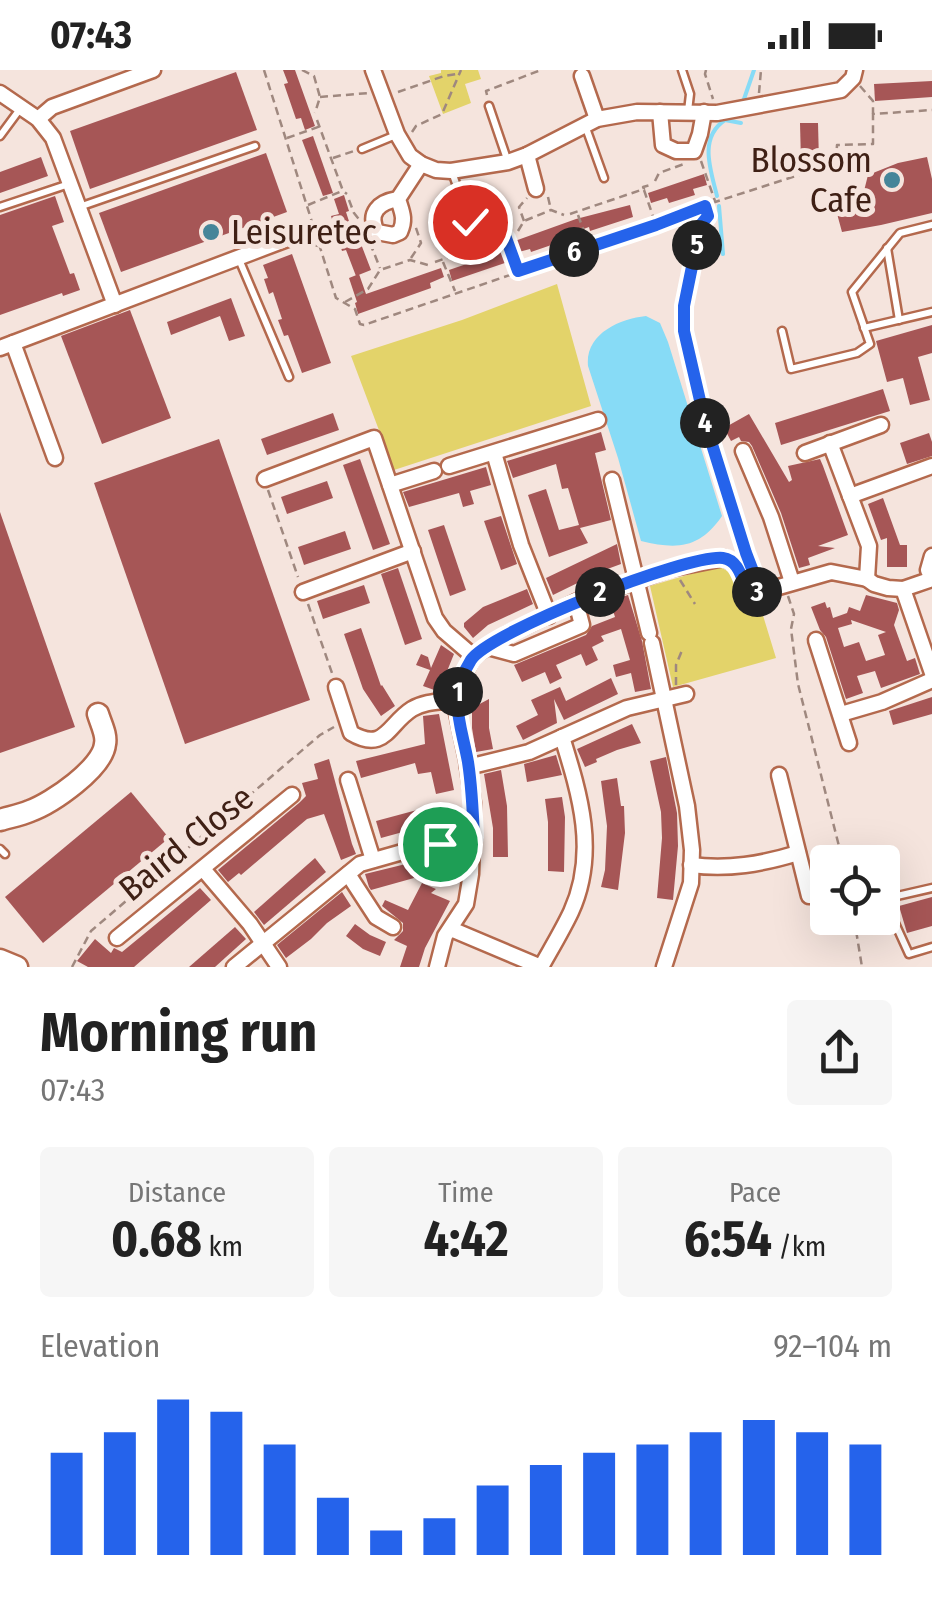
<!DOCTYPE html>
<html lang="en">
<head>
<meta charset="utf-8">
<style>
	:root { --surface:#fff; --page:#f6f6f6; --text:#222; --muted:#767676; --accent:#2563eb }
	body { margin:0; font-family:"Fira Sans Condensed",sans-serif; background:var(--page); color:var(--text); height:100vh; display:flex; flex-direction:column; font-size:38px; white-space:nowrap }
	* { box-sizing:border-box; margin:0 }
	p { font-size:32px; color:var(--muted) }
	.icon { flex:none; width:55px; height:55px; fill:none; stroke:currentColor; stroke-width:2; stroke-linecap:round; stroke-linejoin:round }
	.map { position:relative; height:897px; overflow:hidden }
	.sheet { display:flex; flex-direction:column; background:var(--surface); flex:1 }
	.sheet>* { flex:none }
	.buttons { position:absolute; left:810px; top:775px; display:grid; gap:20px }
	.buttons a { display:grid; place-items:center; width:90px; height:90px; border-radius:10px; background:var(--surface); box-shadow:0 10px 40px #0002; font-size:50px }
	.pin { position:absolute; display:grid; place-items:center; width:85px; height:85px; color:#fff; margin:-42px; border:5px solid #fff; border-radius:50%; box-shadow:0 2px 10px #0007 }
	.km { position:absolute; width:50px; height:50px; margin:-25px; border-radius:50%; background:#222; color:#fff; font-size:28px; line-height:50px; text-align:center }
	.round { display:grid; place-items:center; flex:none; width:105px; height:105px; border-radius:10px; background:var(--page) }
	.headline { display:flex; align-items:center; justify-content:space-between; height:170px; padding:0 40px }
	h1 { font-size:55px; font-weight:700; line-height:75px }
	.figures { display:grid; grid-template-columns:repeat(3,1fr); gap:15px; height:170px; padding:10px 40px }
	.figures div { display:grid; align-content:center; border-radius:10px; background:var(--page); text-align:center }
	.figures b { font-size:50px; font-weight:700 }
	.figures small { font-size:28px; font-weight:400 }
	.figures p { font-size:28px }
	.chart { height:280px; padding:20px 40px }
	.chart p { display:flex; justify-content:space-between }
	.chart svg { width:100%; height:180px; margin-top:10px; stroke:var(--accent); stroke-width:6 }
	.status { display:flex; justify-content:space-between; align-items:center; height:70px; padding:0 50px; background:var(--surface); direction:ltr }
	.status svg { height:28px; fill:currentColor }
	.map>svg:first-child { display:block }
</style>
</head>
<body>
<div class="status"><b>07:43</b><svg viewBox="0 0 49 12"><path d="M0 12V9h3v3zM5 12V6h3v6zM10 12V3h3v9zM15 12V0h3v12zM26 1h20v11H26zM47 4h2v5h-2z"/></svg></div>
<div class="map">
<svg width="932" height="897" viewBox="0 0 932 897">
	<rect width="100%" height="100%" fill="#f5e4dd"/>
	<!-- green -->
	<g fill="#e3d36a">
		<path d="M 441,0 L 478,0 L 481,9 L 465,14 L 471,33 L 443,44 L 429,6 L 441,3 Z"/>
		<path d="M 557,214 L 591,336 L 394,400 L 351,286 L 462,250 Z"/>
		<path d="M 711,498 L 722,498 L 731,503 L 741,541 L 761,539 L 776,588 L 673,617 L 650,516 Z"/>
	</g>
	<!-- water -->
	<path fill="#87dbf6" d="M 646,246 L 660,253 L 668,272 L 722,446 C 700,478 678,480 641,471 L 618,388 L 588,296 C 585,264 619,249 646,246 Z"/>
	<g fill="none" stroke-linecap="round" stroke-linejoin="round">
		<!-- stream -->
		<g stroke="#87dbf6" stroke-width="4">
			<path d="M 744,29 L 754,0"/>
			<path d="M 717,126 C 711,101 698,68 725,50 L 741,53"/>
			<path d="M 719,136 L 723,184"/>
		</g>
	</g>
	<!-- building -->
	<g fill="#a65656" fill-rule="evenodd">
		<path d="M 283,0 L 295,0 L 315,56 L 305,60 L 301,48 L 296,49 L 284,14 L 288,13 Z"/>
		<path d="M 236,2 L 257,60 L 90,119 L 70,61 Z"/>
		<path d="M 932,11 L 932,27 L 875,31 L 874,14 Z"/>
		<path d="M 800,53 L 818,53 L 819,92 L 801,92 Z"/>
		<path d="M 313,66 L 333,123 L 323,126 L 302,70 Z"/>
		<path d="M 266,83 L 287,142 L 121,202 L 99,143 Z"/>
		<path d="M 41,87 L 48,106 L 0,123 L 0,102 Z"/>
		<path d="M 927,87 L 932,109 L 932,143 L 881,155 L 842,162 L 833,129 L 864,121 L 868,105 L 898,93 Z"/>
		<path d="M 760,88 L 794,88 L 794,103 L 760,104 Z"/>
		<path d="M 704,104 L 707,115 L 693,119 L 695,125 L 669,133 L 667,128 L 651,133 L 648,123 Z"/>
		<path d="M 344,125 L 349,141 L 346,142 L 357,176 L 361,174 L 371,200 L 356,206 L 346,180 L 342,181 L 331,146 L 339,144 L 334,129 Z"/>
		<path d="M 55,126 L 64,152 L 52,156 L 70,204 L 74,203 L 80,220 L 63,226 L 62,223 L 0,245 L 0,145 Z"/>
		<path d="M 630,135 L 633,147 L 590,161 L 589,157 L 564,166 L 566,170 L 531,182 L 530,179 L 515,183 L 512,172 L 576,149 Z"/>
		<path d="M 507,180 L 511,191 L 452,211 L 449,200 Z"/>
		<path d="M 292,184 L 331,293 L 302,303 L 288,265 L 284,266 L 278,250 L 282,249 L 273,222 L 269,224 L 264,209 L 268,208 L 263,195 Z"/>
		<path d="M 441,198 L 444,207 L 430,213 L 431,218 L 358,244 L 355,233 L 357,232 L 349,208 L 359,204 L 366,224 Z"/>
		<path d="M 231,228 L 245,266 L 229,271 L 220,246 L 171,265 L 167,252 Z"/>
		<path d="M 130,240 L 171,348 L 102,374 L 61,266 Z"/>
		<path d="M 932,255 L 932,283 L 918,287 L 930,330 L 910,335 L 903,308 L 887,312 L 876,271 Z"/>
		<path d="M 883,319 L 890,341 L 781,375 L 775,353 Z"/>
		<path d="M 333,343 L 339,360 L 267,385 L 261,369 Z"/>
		<path d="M 749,344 L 789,412 L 792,410 L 788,396 L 820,389 L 823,396 L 848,465 L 818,476 L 835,478 L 808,488 L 810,495 L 799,498 L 781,443 L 752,376 L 749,372 L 741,371 L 739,367 L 731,371 L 724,358 Z"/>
		<path d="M 601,362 L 606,380 L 595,383 L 611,450 L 580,458 L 588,473 L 549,487 L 528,425 L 546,419 L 559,460 L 579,455 L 568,418 L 562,419 L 556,394 L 513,408 L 507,391 Z"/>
		<path d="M 929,363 L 932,372 L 932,386 L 907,394 L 900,373 Z"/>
		<path d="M 219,369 L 310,630 L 185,674 L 94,413 Z"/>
		<path d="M 360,389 L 390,474 L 373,480 L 343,395 Z"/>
		<path d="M 486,397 L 491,415 L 470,421 L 474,434 L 463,437 L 459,423 L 409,437 L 403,422 Z"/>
		<path d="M 327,411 L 333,428 L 287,444 L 281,427 Z"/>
		<path d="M 883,428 L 900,475 L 907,475 L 907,497 L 887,497 L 887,468 L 881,470 L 868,434 Z"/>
		<path d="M 0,442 L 75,657 L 0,683 Z"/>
		<path d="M 501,446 L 517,494 L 501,500 L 484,451 Z"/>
		<path d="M 444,455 L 466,520 L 450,526 L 428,460 Z"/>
		<path d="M 345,461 L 351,479 L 304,495 L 298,477 Z"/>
		<path d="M 617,474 L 621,494 L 602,501 L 553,525 L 546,508 Z"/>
		<path d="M 398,498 L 422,569 L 405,575 L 381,504 Z"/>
		<path d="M 364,515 L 370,533 L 323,549 L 317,531 Z"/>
		<path d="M 527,519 L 533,534 L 488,555 L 473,568 L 464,557 L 464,553 L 483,537 Z"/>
		<path d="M 628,525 L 642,571 L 651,619 L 635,622 L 631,603 L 616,607 L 613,595 L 630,590 L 621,559 L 601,566 L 604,571 L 592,577 L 598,590 L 586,596 L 581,584 L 556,595 L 562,608 L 550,614 L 545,602 L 522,612 L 514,595 L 586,565 L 592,556 L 615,547 L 610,531 Z"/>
		<path d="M 866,525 L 897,533 L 899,540 L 894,555 L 907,591 L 915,588 L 920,604 L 881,618 L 875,601 L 857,606 L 863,623 L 846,629 L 826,567 L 820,560 L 811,537 L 825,532 L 827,538 L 830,537 L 833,548 L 847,543 L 849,537 L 860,541 ZM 851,550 L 886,562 L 878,565 L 885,585 L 866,591 L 859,572 L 844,577 L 838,558 L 852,554 Z"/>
		<path d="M 361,558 L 381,616 L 382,615 L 395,636 L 381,646 L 363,619 L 344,564 Z"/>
		<path d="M 441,575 L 454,584 L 439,621 L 437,621 L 423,616 L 430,600 L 416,595 L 421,584 L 428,587 L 431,598 Z"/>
		<path d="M 611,608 L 618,624 L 564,650 L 554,629 L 557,653 L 523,670 L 516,656 L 538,645 L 531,630 L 560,617 L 566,631 Z"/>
		<path d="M 932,627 L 932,644 L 893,655 L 889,641 Z"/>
		<path d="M 489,629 L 489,658 L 493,679 L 476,682 L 472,658 L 472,638 Z"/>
		<path d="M 439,644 L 454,720 L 436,724 L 431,702 L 418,704 L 415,693 L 361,708 L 356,691 L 425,674 L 423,646 Z"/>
		<path d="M 632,654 L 641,673 L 617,680 L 596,689 L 597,692 L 585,697 L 577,679 Z"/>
		<path d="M 556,685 L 562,705 L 527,712 L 524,694 Z"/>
		<path d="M 666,687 L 677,743 L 678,776 L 673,830 L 657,828 L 662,768 L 661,742 L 650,691 Z"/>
		<path d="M 329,689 L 352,774 L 356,784 L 341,790 L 324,744 L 307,749 L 241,805 L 239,803 L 228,812 L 218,800 L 299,733 L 306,726 L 302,713 L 318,709 L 314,694 Z"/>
		<path d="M 501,700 L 507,736 L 508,787 L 493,787 L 493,758 L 484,704 Z"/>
		<path d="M 617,708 L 621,736 L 624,736 L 625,763 L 618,820 L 601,817 L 605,800 L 607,756 L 601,711 Z"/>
		<path d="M 131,722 L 169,768 L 43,873 L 5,827 Z"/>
		<path d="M 562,727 L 565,747 L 564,802 L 548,801 L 548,752 L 545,729 Z"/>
		<path d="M 417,740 L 421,757 L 381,768 L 376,751 Z"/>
		<path d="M 315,788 L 326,802 L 264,855 L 254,842 Z"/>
		<path d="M 410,793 L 414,808 L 371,820 L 369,817 L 365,804 Z"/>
		<path d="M 422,813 L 436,819 L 431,823 L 450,831 L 425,878 L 419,897 L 400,897 L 407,876 L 394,870 L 403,861 L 403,853 L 382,836 L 385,830 L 408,840 Z"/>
		<path d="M 200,818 L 211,830 L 134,897 L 88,897 L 77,891 L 95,869 L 111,883 L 114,878 L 122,882 Z"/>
		<path d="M 342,822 L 351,836 L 327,853 L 311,869 L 286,888 L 277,875 Z"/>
		<path d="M 932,827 L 932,856 L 907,863 L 899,836 Z"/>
		<path d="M 355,854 L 370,865 L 386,872 L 380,886 L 363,879 L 346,866 Z"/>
		<path d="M 235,857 L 246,869 L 215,897 L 189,897 Z"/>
	</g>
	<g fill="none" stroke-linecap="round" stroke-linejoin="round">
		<!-- lane casing -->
		<g stroke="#b4694d" stroke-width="11">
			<g id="lane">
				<path d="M 682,0 L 690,24 L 688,41"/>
				<path d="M 489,36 L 508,92"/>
				<path d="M 586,58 L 604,108"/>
				<path d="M 0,66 L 20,39"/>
				<path d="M 362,79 L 396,65"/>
				<path d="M 452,102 L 470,153"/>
				<path d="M 82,136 L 255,76"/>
				<path d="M 0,137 L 69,114"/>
				<path d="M 887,178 L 899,250"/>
				<path d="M 238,187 L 289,307"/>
				<path d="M 864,258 L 932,242"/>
				<path d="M 782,261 L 791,299 L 857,283 L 870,274 L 852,222 L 900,163 L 932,155"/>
				<path d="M 0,779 L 5,784"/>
				<path d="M 932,818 L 884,829 L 909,884 L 932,877"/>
			</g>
		</g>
		<!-- street casing -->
		<g stroke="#b4694d" stroke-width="19">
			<g id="street">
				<path d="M 373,0 L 397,64 L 410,86 L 421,94 L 436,100 L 451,101 L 508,92 L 527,85 L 597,49 L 637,42 L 717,43 L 841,20 L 853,8 L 855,0"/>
				<path d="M 582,6 L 597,49"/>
				<path d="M 0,23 L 38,49 L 53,68 L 115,235"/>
				<path d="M 660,42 L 663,75 L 676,81 L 694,81 L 700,64 L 704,42"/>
				<path d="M 38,49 L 52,37 L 153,0"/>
				<path d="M 527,85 L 536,119"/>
				<path d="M 398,129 C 379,132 367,143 377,162 L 393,165 L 400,162 C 406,149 402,142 398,129 L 421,94"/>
				<path d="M 13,273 L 55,388"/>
				<path d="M 0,278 L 290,168"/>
				<path d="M 830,373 L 869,476 L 867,509"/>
				<path d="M 743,381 L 771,447 L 792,512"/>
				<path d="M 494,383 L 521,475 L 549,546"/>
				<path d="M 805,383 L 881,355"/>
				<path d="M 449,396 L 598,350"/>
				<path d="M 265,409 L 374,368 L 435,548 L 444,561 L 473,586"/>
				<path d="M 612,410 L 649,563"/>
				<path d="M 390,415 L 434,401"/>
				<path d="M 850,426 L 932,396"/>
				<path d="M 932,486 L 928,500 L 932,508"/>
				<path d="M 903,519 L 932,603"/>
				<path d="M 303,522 L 413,481"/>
				<path d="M 816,570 L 849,673"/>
				<path d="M 652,573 L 687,736 L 692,780 L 691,813 L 664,897"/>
				<path d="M 488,577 L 514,584 L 582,555 L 576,532"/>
				<path d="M 336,617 L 351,663 C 385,683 388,654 412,639 C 422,633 433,632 444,631 L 456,638"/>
				<path d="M 841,644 L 882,632 L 932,610"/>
				<path d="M 468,697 L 529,682 L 627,638 L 686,624"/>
				<path d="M 779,705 L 809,826"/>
				<path d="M 348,710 L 373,790"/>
				<path d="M 691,795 C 728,800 762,794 798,783"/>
				<path d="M 203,799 L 250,854 L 279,897"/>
				<path d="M 348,804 L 376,847 L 393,857"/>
				<path d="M 451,859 L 541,897"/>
				<path d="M 117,868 L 292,725"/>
				<path d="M 234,897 L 360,794 L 406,781 L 474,768"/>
				<path d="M 437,897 L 445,866 L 466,834 L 471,804 L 473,733 L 467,690 L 456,638 L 459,614 L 473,586 L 508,564 L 576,532 L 669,499 L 724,488 L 737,494 L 748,522 L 761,522 L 831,502 L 867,509 L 874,514 L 888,518 L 903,519 L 932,509"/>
				<path d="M 541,897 C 551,879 562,861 571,842 C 598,783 580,725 562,667"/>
			</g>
		</g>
		<!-- secondary casing -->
		<g stroke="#b4694d" stroke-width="25">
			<g id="secondary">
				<path d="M 0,750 C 10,747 21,745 30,741 C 52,733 103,698 105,674 C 107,665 101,654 98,644"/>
				<path d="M 0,890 L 17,897"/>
			</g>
		</g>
		<!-- path -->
		<g stroke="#9f887f" stroke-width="2.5" stroke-dasharray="8 5" stroke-linecap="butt">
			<path d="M 264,0 L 336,228 L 355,239 L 360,254 L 364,255 L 656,155 L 715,132 L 836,93 L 837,75 L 873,74 L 873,44 L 932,40"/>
			<path d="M 302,0 L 314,6 L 320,27 L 315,43"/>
			<path d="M 706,0 L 705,4 L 713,29"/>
			<path d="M 860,16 L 873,31 L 873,44"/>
			<path d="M 398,22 L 444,6 L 457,4"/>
			<path d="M 759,23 L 761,0"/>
			<path d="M 487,25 L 486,21 L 541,0"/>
			<path d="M 320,27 L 369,23"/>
			<path d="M 317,50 L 343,121 L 347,124"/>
			<path d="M 412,62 L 416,56 L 442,44 L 461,0"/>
			<path d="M 287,68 L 321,56"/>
			<path d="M 333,88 L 354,81"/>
			<path d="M 701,91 L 715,131"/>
			<path d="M 655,111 L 659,103 L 684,94"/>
			<path d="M 644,120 L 656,155"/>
			<path d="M 548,127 L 551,140"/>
			<path d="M 349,130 L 354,143 L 361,152"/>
			<path d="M 308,135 L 342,121"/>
			<path d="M 705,136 L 708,145 C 693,164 699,168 694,188 C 688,211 683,234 684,258 C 686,301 703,346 716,387 C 727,419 736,451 746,484"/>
			<path d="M 570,144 L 644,119 L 643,117 L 650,115"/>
			<path d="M 578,145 L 589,175"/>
			<path d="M 524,151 L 519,137 L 527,128"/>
			<path d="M 472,160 L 478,176"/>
			<path d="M 518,161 L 524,151 L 551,140 L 564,145"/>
			<path d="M 506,170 L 517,200"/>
			<path d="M 302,171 L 318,176"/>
			<path d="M 370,173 L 380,198"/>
			<path d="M 411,188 L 421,173 L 415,155"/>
			<path d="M 435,192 L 514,164"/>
			<path d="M 443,192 L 455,221"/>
			<path d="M 345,232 L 368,219 L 380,200 L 410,190 L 428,195"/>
			<path d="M 268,420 L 298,507"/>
			<path d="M 680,510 L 695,534"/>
			<path d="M 788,526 L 794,544 L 791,559 L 798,614 L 843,792"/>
			<path d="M 308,534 L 333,606"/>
			<path d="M 676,615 L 676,595 L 683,578"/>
			<path d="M 854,848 L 862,897"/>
			<path d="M 72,897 L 91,861 L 320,665 L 334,657"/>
		</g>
		<!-- lane -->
		<use href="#lane" stroke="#fff" stroke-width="6"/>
		<!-- street -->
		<use href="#street" stroke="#fff" stroke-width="14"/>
		<!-- secondary -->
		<use href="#secondary" stroke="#fff" stroke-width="20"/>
	</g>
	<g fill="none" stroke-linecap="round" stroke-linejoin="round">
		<!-- route casing -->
		<g stroke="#fff" stroke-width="20">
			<path id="route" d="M 440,774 L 474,768 C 473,743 472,718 468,692 C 461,653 447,628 471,590 C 489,562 687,484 723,488 C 739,490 742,510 748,522 L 761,522 L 746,483 L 705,352 L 684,261 L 684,236 L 696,177 L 698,158 L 708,146 L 705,136 L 656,155 L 518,201 L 506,168 L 479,178 L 470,152"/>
		</g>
		<!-- route -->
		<use href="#route" stroke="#2563eb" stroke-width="12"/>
	</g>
	<!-- markers -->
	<g fill="#458599" stroke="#f5e4dd" stroke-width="4">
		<circle cx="892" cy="110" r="10"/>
		<circle cx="211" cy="162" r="10"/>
	</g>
	<g text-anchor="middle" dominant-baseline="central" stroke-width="10" stroke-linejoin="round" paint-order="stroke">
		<!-- poi labels -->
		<g font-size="35" fill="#3f2015" stroke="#f5e4dd" text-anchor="end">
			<text x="872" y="90">Blossom<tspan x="872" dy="40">Cafe</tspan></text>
			<text x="231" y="162" text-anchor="start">Leisuretec</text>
		</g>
		<!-- street labels -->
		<g font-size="35" fill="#3f2015" stroke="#f5e4dd">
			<text transform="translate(186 773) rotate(-39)">Baird Close</text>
		</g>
	</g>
</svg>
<div class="buttons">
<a><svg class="icon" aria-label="locate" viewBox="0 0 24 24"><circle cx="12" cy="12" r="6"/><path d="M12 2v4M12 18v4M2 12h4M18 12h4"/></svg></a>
</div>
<div class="pin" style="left:440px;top:774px;background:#1e9e55"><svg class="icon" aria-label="arrive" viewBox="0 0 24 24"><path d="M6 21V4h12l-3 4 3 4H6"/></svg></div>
<div class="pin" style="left:470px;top:152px;background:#d93025"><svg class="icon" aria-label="check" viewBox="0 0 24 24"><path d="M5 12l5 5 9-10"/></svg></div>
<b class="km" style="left:458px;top:622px">1</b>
<b class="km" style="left:600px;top:522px">2</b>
<b class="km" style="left:757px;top:522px">3</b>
<b class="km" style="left:705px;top:353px">4</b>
<b class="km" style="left:697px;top:175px">5</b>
<b class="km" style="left:574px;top:182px">6</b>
</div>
<section class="sheet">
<div class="headline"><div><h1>Morning run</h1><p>07:43</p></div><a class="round"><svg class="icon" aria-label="share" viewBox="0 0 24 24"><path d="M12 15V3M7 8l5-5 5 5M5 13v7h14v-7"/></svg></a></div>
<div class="figures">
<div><p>Distance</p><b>0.68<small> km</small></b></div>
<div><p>Time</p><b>4:42</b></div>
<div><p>Pace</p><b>6:54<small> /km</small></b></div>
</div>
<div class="chart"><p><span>Elevation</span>92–104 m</p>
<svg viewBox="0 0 160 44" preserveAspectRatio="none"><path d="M5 44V19M15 44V14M25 44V6M35 44V9M45 44V17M55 44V30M65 44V38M75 44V35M85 44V27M95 44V22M105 44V19M115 44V17M125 44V14M135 44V11M145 44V14M155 44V17"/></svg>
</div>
</section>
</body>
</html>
